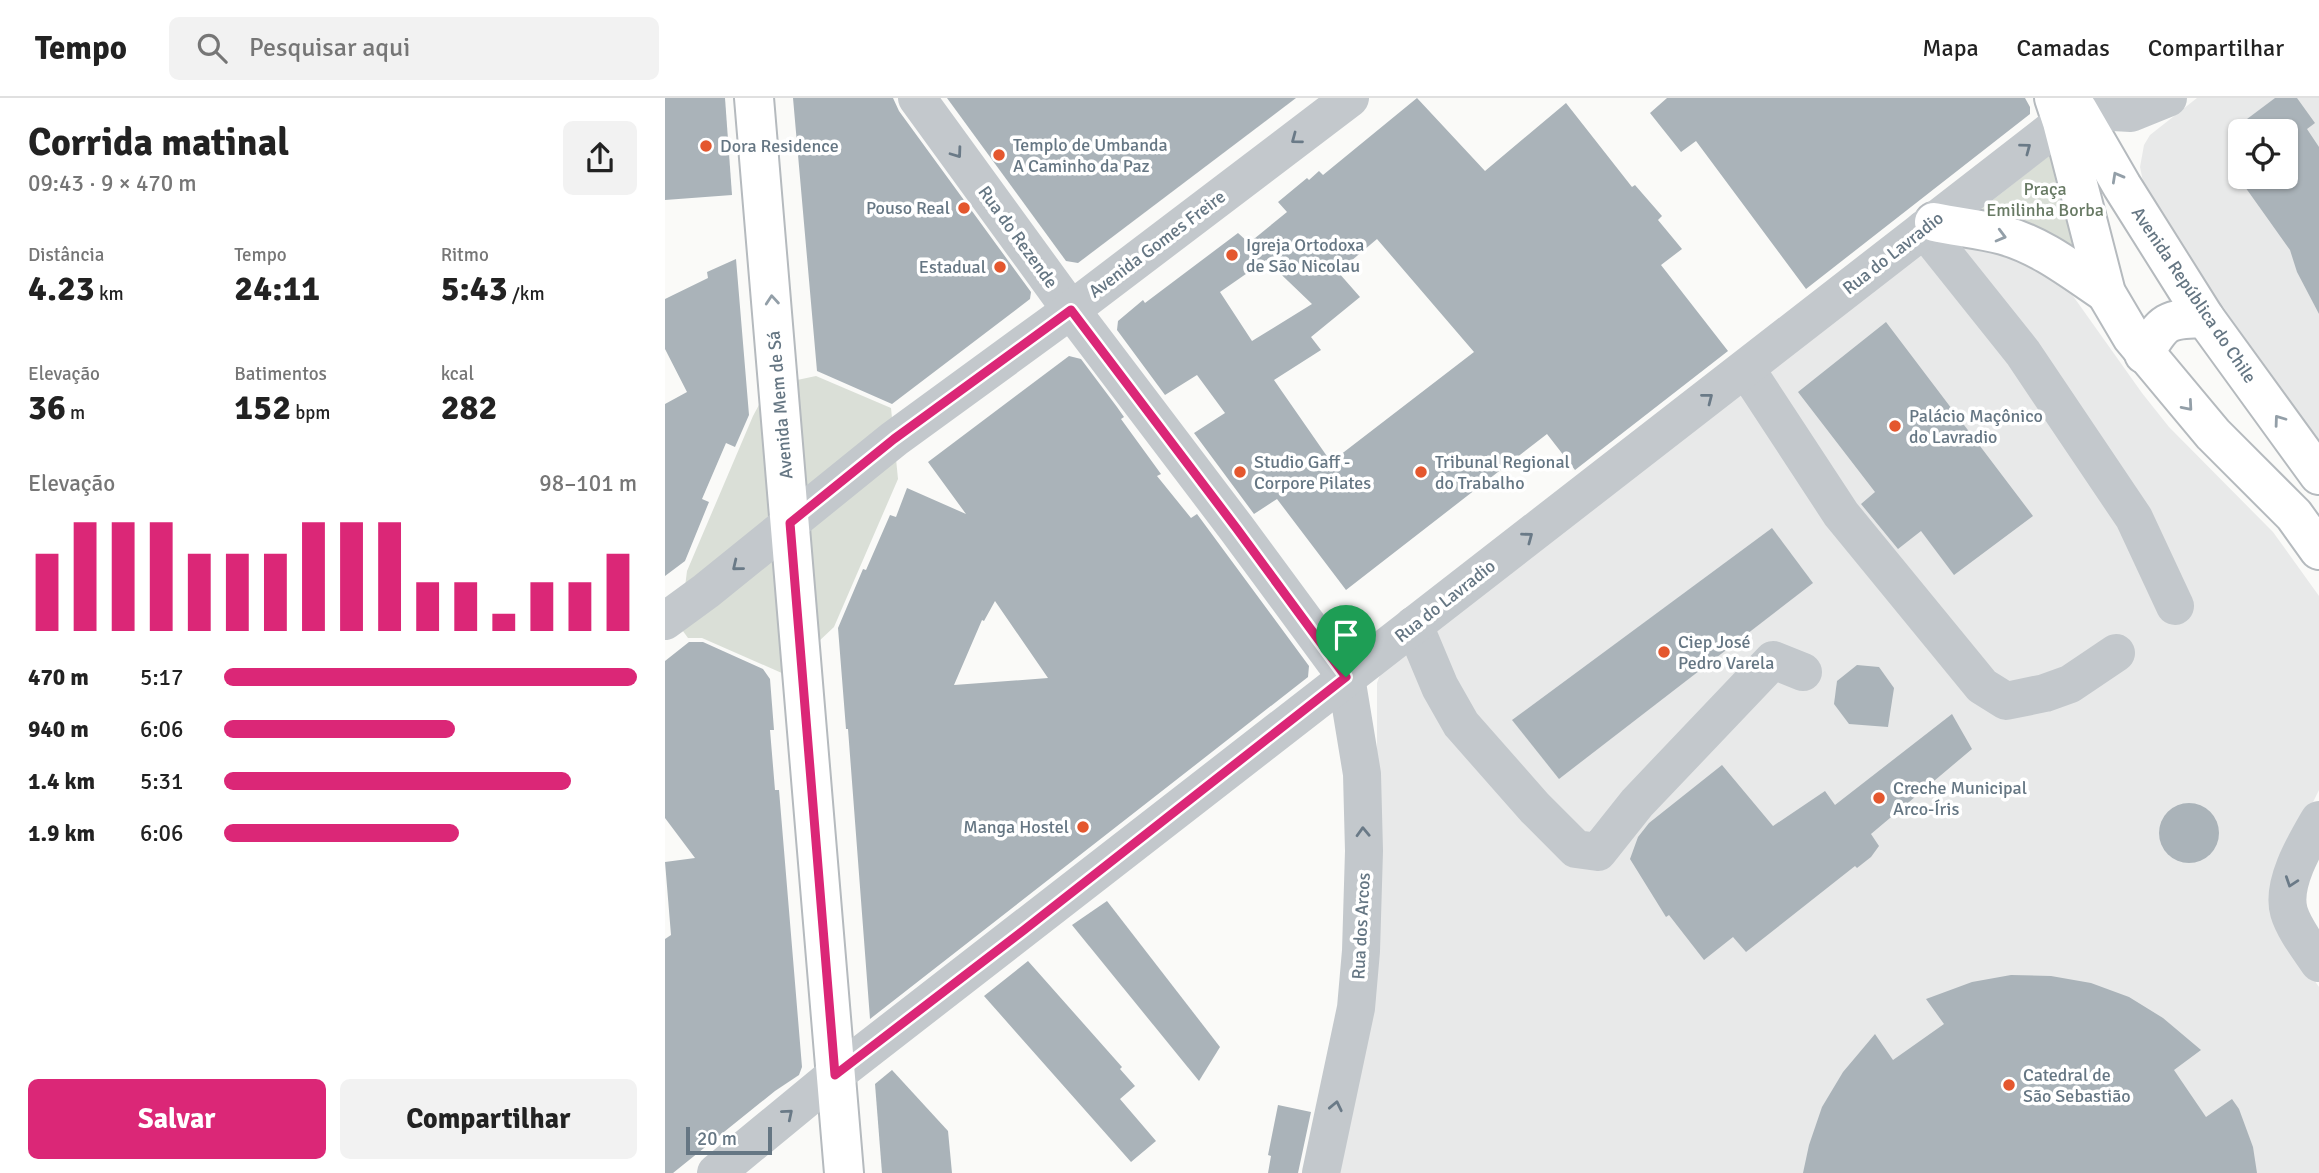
<!DOCTYPE html>
<html lang="pt">
<head>
<meta charset="utf-8">
<style>
	:root { --surface:#fff; --page:#f2f2f2; --text:#222; --muted:#767676; --line:#e0e0e0; --accent:#db2777 }
	body { margin:0; font-family:Signika,sans-serif; background:var(--page); color:var(--text); height:100vh; display:flex; flex-direction:column; font-size:26px; white-space:nowrap }
	* { box-sizing:border-box; margin:0 }
	p { font-size:23px; color:var(--muted) }
	.icon { flex:none; width:38px; height:38px; fill:none; stroke:currentColor; stroke-width:2; stroke-linecap:round; stroke-linejoin:round }
	.map { position:relative; flex:1; overflow:hidden }
	.sheet { display:flex; flex-direction:column; background:var(--surface); width:665px }
	.sheet>* { flex:none }
	.tools { position:absolute; left:1563px; top:21px; display:grid; gap:14px }
	.tools a { display:grid; place-items:center; width:70px; height:70px; border-radius:10px; background:var(--surface); box-shadow:0 2px 5px #0004; font-size:35px }
	.scale { position:absolute; left:21px; bottom:18px; width:86px; box-sizing:border-box; padding-left:7px; border:4px solid #657683; border-top:0; font-size:19px; line-height:24px; white-space:nowrap; color:#657683; -webkit-text-stroke:5px #fff; paint-order:stroke }
	.pin { position:absolute; display:grid; place-items:center; width:60px; height:60px; color:#fff; margin:-72px -30px; border-radius:50% 50% 50% 0; rotate:-45deg; box-shadow:0 0 7px #0007 }
	.pin .icon { rotate:45deg }
	.round { display:grid; place-items:center; flex:none; width:74px; height:74px; border-radius:10px; background:var(--page) }
	.overview { display:flex; align-items:center; justify-content:space-between; height:119px; padding:0 28px }
	h1 { font-size:38px; font-weight:700; line-height:52px }
	.metrics { display:grid; grid-template-columns:repeat(3,1fr); gap:10px; height:119px; padding:7px 28px }
	.metrics div { display:grid; align-content:center }
	.metrics b { font-size:35px; font-weight:700 }
	.metrics small { font-size:19px; font-weight:400 }
	.metrics p { font-size:19px }
	.chart { height:196px; padding:14px 28px }
	.chart p { display:flex; justify-content:space-between }
	.chart svg { width:100%; height:126px; margin-top:7px; stroke:var(--accent); stroke-width:6 }
	.action { display:flex; gap:14px; margin-top:auto; padding:14px 28px }
	.action a { flex:1; height:80px; border-radius:10px; background:var(--accent); color:#fff; font-size:28px; font-weight:700; line-height:80px; text-align:center }
	.action a+a { background:var(--page); color:var(--text) }
	ul { padding:0 28px; list-style:none; font-size:23px }
	li { display:grid; grid-template-columns:112px 84px 1fr; align-items:center; height:52px }
	li i { height:18px; border-radius:9px; background:var(--accent) }
	header { display:flex; align-items:center; gap:42px; box-sizing:border-box; height:98px; padding:0 35px; background:var(--surface); border-bottom:2px solid var(--line) }
	header strong { font-size:33px }
	nav { display:flex; gap:38px; margin-inline-start:auto; font-size:24px }
	.search { width:490px; height:63px; background:var(--page); display:flex; align-items:center; gap:18px; box-sizing:border-box; padding:0 24px; border-radius:10px; color:var(--muted); font-size:26px }
	main { display:flex; flex:1; min-height:0 }
	.map>svg:first-child { display:block }
</style>
</head>
<body>
<header>
<strong>Tempo</strong>
<div class="search"><svg class="icon" aria-label="search" viewBox="0 0 24 24"><circle cx="10" cy="10" r="6"/><path d="M15 15l6 6"/></svg>Pesquisar aqui</div>
<nav><a>Mapa</a><a>Camadas</a><a>Compartilhar</a></nav>
</header>
<main>
<section class="sheet">
<div class="overview"><div><h1>Corrida matinal</h1><p>09:43 · 9 × 470 m</p></div><a class="round"><svg class="icon" aria-label="share" viewBox="0 0 24 24"><path d="M12 15V3M7 8l5-5 5 5M5 13v7h14v-7"/></svg></a></div>
<div class="metrics">
<div><p>Distância</p><b>4.23<small> km</small></b></div>
<div><p>Tempo</p><b>24:11</b></div>
<div><p>Ritmo</p><b>5:43<small> /km</small></b></div>
</div>
<div class="metrics">
<div><p>Elevação</p><b>36<small> m</small></b></div>
<div><p>Batimentos</p><b>152<small> bpm</small></b></div>
<div><p>kcal</p><b>282</b></div>
</div>
<div class="chart"><p><span>Elevação</span>98–101 m</p>
<svg viewBox="0 0 160 44" preserveAspectRatio="none"><path d="M5 44V17M15 44V6M25 44V6M35 44V6M45 44V17M55 44V17M65 44V17M75 44V6M85 44V6M95 44V6M105 44V27M115 44V27M125 44V38M135 44V27M145 44V27M155 44V17"/></svg>
</div>
<ul>
<li><b>470 m</b>5:17<i style="width:100%"></i></li>
<li><b>940 m</b>6:06<i style="width:56%"></i></li>
<li><b>1.4 km</b>5:31<i style="width:84%"></i></li>
<li><b>1.9 km</b>6:06<i style="width:57%"></i></li>
</ul>
<div class="action"><a>Salvar</a><a>Compartilhar</a></div>
</section>
<div class="map">
<svg width="1654" height="1075" viewBox="0 0 1654 1075">
	<rect width="100%" height="100%" fill="#fafaf8"/>
	<!-- built -->
	<g fill="#e8e9e9" fill-rule="evenodd">
		<path d="M 1532,0 L 1654,0 L 1654,347 L 1494,120 L 1479,88 L 1475,69 L 1479,47 L 1485,37 ZM 1575,33 L 1620,33 L 1620,79 L 1575,79 Z"/>
		<path d="M 1271,141 L 1386,167 L 1477,295 L 1504,329 L 1608,434 L 1654,498 L 1654,692 L 1607,787 L 1613,830 L 1654,889 L 1654,1075 L 671,1075 L 712,872 L 712,585 L 716,574 Z"/>
	</g>
	<!-- green -->
	<g fill="#dadfd7">
		<path d="M 1392,51 L 1433,170 L 1310,116 Z"/>
		<path d="M 151,278 L 226,310 L 233,381 L 169,529 L 119,576 L 37,540 L 23,540 L 15,529 L 22,473 L 88,318 L 104,288 Z"/>
	</g>
	<!-- building -->
	<g fill="#aab3b9" fill-rule="evenodd">
		<path d="M 0,0 L 60,0 L 67,97 L 0,102 Z"/>
		<path d="M 128,0 L 228,0 L 234,13 L 366,194 L 365,201 L 227,306 L 152,273 Z"/>
		<path d="M 282,0 L 631,0 L 413,165 L 401,163 Z"/>
		<path d="M 752,0 L 820,73 L 901,5 L 967,89 L 970,87 L 997,118 L 993,122 L 1017,151 L 996,167 L 1063,253 L 910,372 L 882,336 L 681,492 L 612,401 L 589,416 L 529,335 L 560,315 L 532,277 L 500,297 L 452,232 L 453,223 L 478,202 L 480,205 L 573,135 L 584,145 L 622,114 L 613,104 L 642,80 L 644,82 L 654,73 L 658,77 ZM 712,141 L 809,254 L 666,364 L 609,282 L 656,252 L 646,239 L 695,199 L 673,174 ZM 601,162 L 647,206 L 587,243 L 555,194 Z"/>
		<path d="M 1002,0 L 1360,0 L 1365,9 L 1365,16 L 1141,191 L 1031,43 L 1016,54 L 985,15 Z"/>
		<path d="M 1610,0 L 1632,0 L 1650,25 L 1642,31 L 1654,49 L 1654,216 L 1632,174 L 1625,152 L 1573,79 L 1620,79 L 1620,33 L 1566,33 Z"/>
		<path d="M 71,161 L 84,317 L 70,349 L 61,345 L 37,401 L 44,404 L 20,463 L 0,478 L 0,306 L 22,294 L 0,251 L 0,201 L 43,180 L 42,174 Z"/>
		<path d="M 1221,224 L 1368,418 L 1289,477 L 1256,433 L 1233,451 L 1196,406 L 1210,394 L 1133,294 Z"/>
		<path d="M 404,258 L 416,261 L 452,309 L 459,319 L 456,321 L 496,376 L 492,378 L 526,420 L 532,416 L 644,568 L 643,579 L 205,921 L 183,631 L 181,631 L 173,530 L 198,471 L 201,472 L 225,417 L 231,419 L 242,390 L 301,416 L 263,364 ZM 330,503 L 383,580 L 289,587 L 317,522 L 319,523 Z"/>
		<path d="M 1107,430 L 1148,485 L 894,681 L 847,622 Z"/>
		<path d="M 24,544 L 38,544 L 98,571 L 105,581 L 109,632 L 105,632 L 110,692 L 114,692 L 137,969 L 134,977 L 110,993 L 8,1075 L 0,1075 L 0,841 L 6,837 L 0,764 L 30,760 L 0,720 L 0,563 Z"/>
		<path d="M 1192,567 L 1214,569 L 1229,590 L 1223,629 L 1184,626 L 1169,606 L 1172,583 Z"/>
		<path d="M 1287,616 L 1307,651 L 1206,736 L 1214,748 L 1206,759 L 1192,770 L 1190,768 L 1081,854 L 1068,839 L 1039,862 L 1004,817 L 1001,819 L 965,761 L 973,739 L 984,725 L 1057,667 L 1108,728 L 1160,693 L 1170,707 Z"/>
		<circle cx="1524" cy="735" r="30"/>
		<path d="M 442,803 L 555,949 L 534,983 L 407,827 Z"/>
		<path d="M 363,863 L 457,969 L 455,971 L 470,988 L 455,1001 L 491,1043 L 466,1064 L 319,898 Z"/>
		<path d="M 1346,877 L 1386,878 L 1426,885 L 1464,899 L 1498,920 L 1536,952 L 1509,972 L 1541,1019 L 1567,1001 L 1574,1011 L 1588,1049 L 1592,1075 L 1138,1075 L 1144,1047 L 1157,1009 L 1178,974 L 1210,936 L 1228,962 L 1279,926 L 1261,901 L 1307,884 Z"/>
		<path d="M 227,972 L 283,1033 L 287,1075 L 217,1075 L 210,986 Z"/>
		<path d="M 613,1007 L 646,1014 L 633,1075 L 603,1075 L 606,1058 L 603,1057 Z"/>
	</g>
	<g fill="none" stroke-linecap="round" stroke-linejoin="round">
		<!-- major casing -->
		<g stroke="#b5babe" stroke-width="42">
			<g id="major">
				<path d="M 89,0 L 179,1075"/>
				<path d="M 1389,0 L 1397,24 L 1441,195 L 1467,239 L 1548,336 L 1629,417 L 1654,452"/>
				<path d="M 1413,12 L 1457,88 L 1540,220 L 1654,377"/>
				<path d="M 1269,124 C 1292,129 1316,131 1338,137 C 1377,148 1408,173 1441,195"/>
				<path d="M 1479,256 C 1499,222 1501,221 1540,220"/>
			</g>
		</g>
		<!-- minor -->
		<g stroke="#c3c8cc" stroke-width="38">
			<path d="M 252,0 L 406,212 L 572,431 L 681,579 L 697,676 L 699,753 L 696,853 L 691,910 L 656,1075"/>
			<path d="M 1413,12 L 1466,15 L 1503,0"/>
			<path d="M 1259,131 L 1358,255 L 1469,420 L 1510,508"/>
			<path d="M 1081,271 L 1176,416 L 1317,588 L 1341,603 L 1380,595 L 1405,586 L 1451,555"/>
			<path d="M 0,523 L 41,493 L 229,341 L 406,212 L 685,0"/>
			<path d="M 749,527 L 775,589 L 796,626 L 870,710 L 911,751 L 933,754 L 972,705 L 1108,562 L 1138,574"/>
			<path d="M 1654,722 C 1640,746 1616,786 1624,814 C 1629,831 1644,850 1654,865"/>
			<path d="M 51,1075 L 170,977 L 1423,4"/>
		</g>
		<!-- major -->
		<use href="#major" stroke="#fff" stroke-width="38"/>
	</g>
	<!-- one-way arrows -->
	<defs><path id="oneway-chevron" d="M-2-3.5L2.5 0L-2 3.5" fill="none" stroke-width="1.6" stroke-linecap="round" stroke-linejoin="round" transform="scale(1.75)"/></defs>
	<g stroke="#6a7a87">
		<use href="#oneway-chevron" transform="translate(631 41) rotate(143)"/>
		<use href="#oneway-chevron" transform="translate(1361 50) rotate(-37)"/>
		<use href="#oneway-chevron" transform="translate(292 55) rotate(54)"/>
		<use href="#oneway-chevron" transform="translate(1043 300) rotate(-38)"/>
		<use href="#oneway-chevron" transform="translate(863 439) rotate(-37)"/>
		<use href="#oneway-chevron" transform="translate(72 468) rotate(141)"/>
		<use href="#oneway-chevron" transform="translate(698 734) rotate(-92)"/>
		<use href="#oneway-chevron" transform="translate(1626 784) rotate(109)"/>
		<use href="#oneway-chevron" transform="translate(671 1008) rotate(-78)"/>
		<use href="#oneway-chevron" transform="translate(123 1016) rotate(-40)"/>
	</g>
	<g stroke="#939fa8">
		<use href="#oneway-chevron" transform="translate(1452 79) rotate(-119)"/>
		<use href="#oneway-chevron" transform="translate(1336 138) rotate(15)"/>
		<use href="#oneway-chevron" transform="translate(107 202) rotate(-95)"/>
		<use href="#oneway-chevron" transform="translate(1523 308) rotate(49)"/>
		<use href="#oneway-chevron" transform="translate(1614 322) rotate(-126)"/>
	</g>
	<g fill="none" stroke-linecap="round" stroke-linejoin="round">
		<!-- route casing -->
		<g stroke="#fff" stroke-width="14">
			<path id="route" d="M 406,212 L 572,431 L 681,579 L 359,832 L 170,977 L 125,425 L 229,341 Z"/>
		</g>
		<!-- route -->
		<use href="#route" stroke="#db2777" stroke-width="9"/>
	</g>
	<!-- markers -->
	<g fill="#e4572e" stroke="#fff" stroke-width="2.5">
		<circle cx="41" cy="48" r="7"/>
		<circle cx="334" cy="57" r="7"/>
		<circle cx="299" cy="110" r="7"/>
		<circle cx="567" cy="157" r="7"/>
		<circle cx="335" cy="169" r="7"/>
		<circle cx="1230" cy="328" r="7"/>
		<circle cx="575" cy="374" r="7"/>
		<circle cx="756" cy="374" r="7"/>
		<circle cx="999" cy="554" r="7"/>
		<circle cx="1214" cy="700" r="7"/>
		<circle cx="418" cy="729" r="7"/>
		<circle cx="1344" cy="987" r="7"/>
	</g>
	<g text-anchor="middle" dominant-baseline="central" stroke-width="7" stroke-linejoin="round" paint-order="stroke">
		<!-- poi labels -->
		<g font-size="18" fill="#657683" stroke="#fff" text-anchor="start">
			<text x="348" y="47">Templo de Umbanda<tspan x="348" dy="21">A Caminho da Paz</tspan></text>
			<text x="55" y="48">Dora Residence</text>
			<text x="285" y="110" text-anchor="end">Pouso Real</text>
			<text x="581" y="147">Igreja Ortodoxa<tspan x="581" dy="21">de São Nicolau</tspan></text>
			<text x="321" y="169" text-anchor="end">Estadual</text>
			<text x="1244" y="318">Palácio Maçônico<tspan x="1244" dy="21">do Lavradio</tspan></text>
			<text x="589" y="364">Studio Gaff -<tspan x="589" dy="21">Corpore Pilates</tspan></text>
			<text x="770" y="364">Tribunal Regional<tspan x="770" dy="21">do Trabalho</tspan></text>
			<text x="1013" y="544">Ciep José<tspan x="1013" dy="21">Pedro Varela</tspan></text>
			<text x="1228" y="690">Creche Municipal<tspan x="1228" dy="21">Arco-Íris</tspan></text>
			<text x="404" y="729" text-anchor="end">Manga Hostel</text>
			<text x="1358" y="977">Catedral de<tspan x="1358" dy="21">São Sebastião</tspan></text>
		</g>
		<!-- park labels -->
		<g font-size="18" fill="#687a64" stroke="#fff">
			<text x="1380" y="91">Praça<tspan x="1380" dy="21">Emilinha Borba</tspan></text>
		</g>
		<!-- street labels -->
		<g font-size="18" fill="#657683" stroke="#fff">
			<text transform="translate(353 139) rotate(54)">Rua do Rezende</text>
			<text transform="translate(492 146) rotate(-37)">Avenida Gomes Freire</text>
			<text transform="translate(1228 155) rotate(-38)">Rua do Lavradio</text>
			<text transform="translate(1529 197) rotate(56)">Avenida República do Chile</text>
			<text transform="translate(115 307) rotate(-95)">Avenida Mem de Sá</text>
			<text transform="translate(780 503) rotate(-38)">Rua do Lavradio</text>
			<text transform="translate(696 828) rotate(-87)">Rua dos Arcos</text>
		</g>
	</g>
</svg>
<div class="tools">
<a><svg class="icon" aria-label="locate" viewBox="0 0 24 24"><circle cx="12" cy="12" r="6"/><path d="M12 2v4M12 18v4M2 12h4M18 12h4"/></svg></a>
</div>
<div class="scale">20 m</div>
<div class="pin" style="left:681px;top:579px;background:#1e9e55"><svg class="icon" aria-label="arrive" viewBox="0 0 24 24"><path d="M6 21V4h12l-3 4 3 4H6"/></svg></div>
</div>
</main>
</body>
</html>
